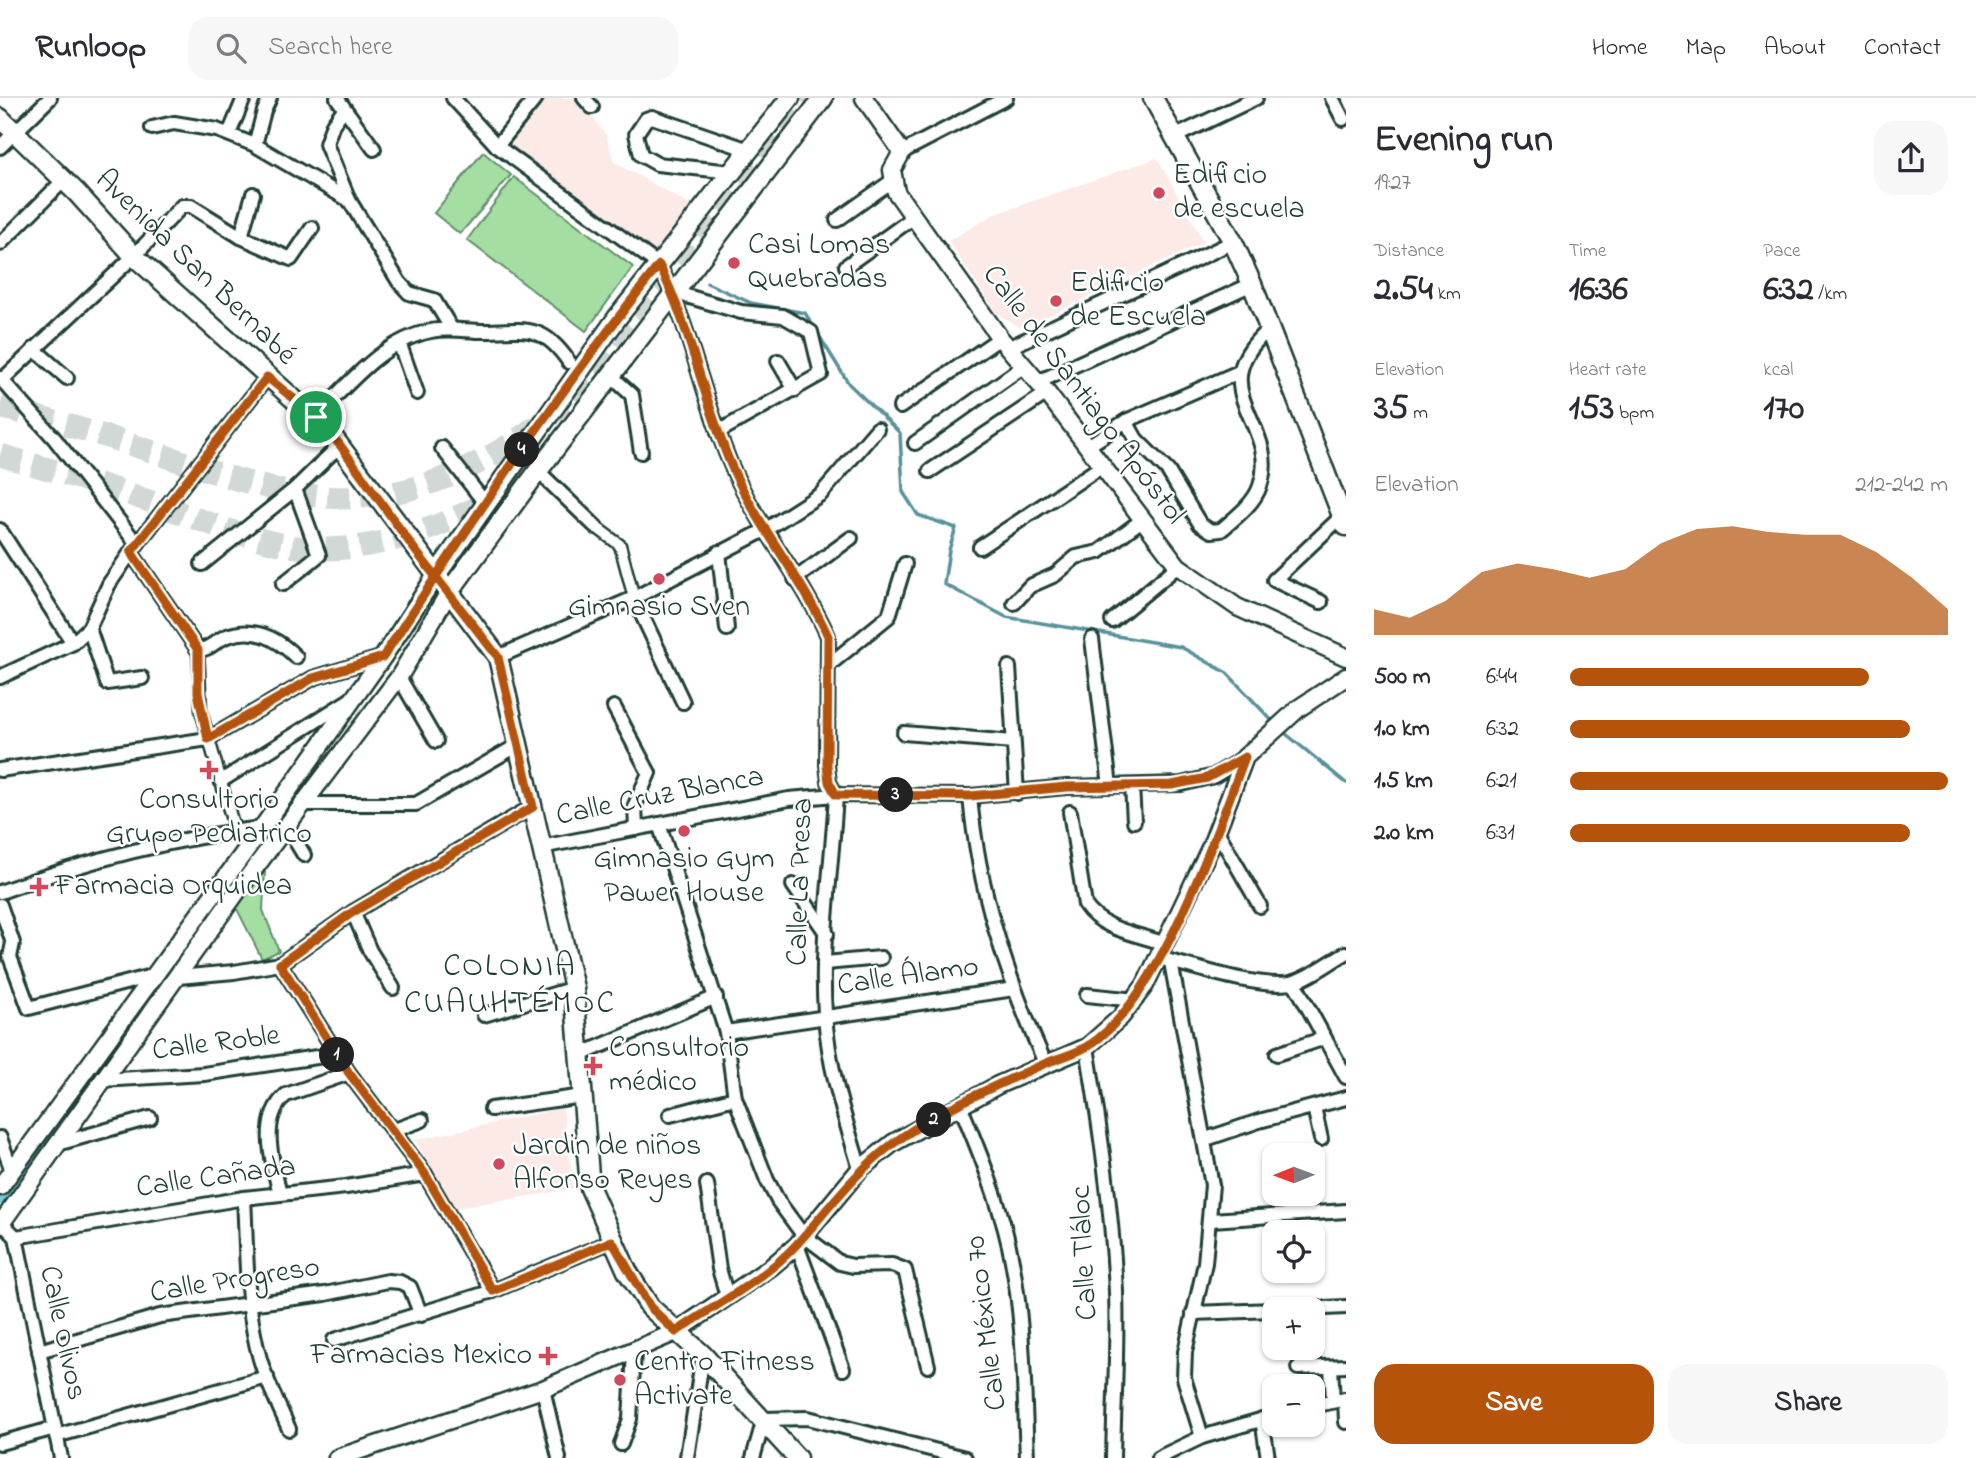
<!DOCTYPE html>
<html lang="en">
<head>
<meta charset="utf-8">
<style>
	:root { --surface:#fff; --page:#f7f7f7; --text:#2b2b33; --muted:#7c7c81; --line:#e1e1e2; --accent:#b45309 }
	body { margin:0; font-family:"Indie Flower",sans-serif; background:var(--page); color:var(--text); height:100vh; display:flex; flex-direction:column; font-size:26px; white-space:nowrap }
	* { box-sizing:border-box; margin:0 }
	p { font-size:23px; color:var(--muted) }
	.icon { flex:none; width:38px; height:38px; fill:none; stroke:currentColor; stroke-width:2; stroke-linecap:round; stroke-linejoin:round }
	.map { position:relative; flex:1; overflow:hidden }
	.details { display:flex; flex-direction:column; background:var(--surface); width:630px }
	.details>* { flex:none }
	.needle { width:46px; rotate:269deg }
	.controls { position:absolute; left:1262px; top:1045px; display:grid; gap:14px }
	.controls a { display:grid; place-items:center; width:63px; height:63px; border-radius:14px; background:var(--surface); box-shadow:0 2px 5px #0004; font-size:35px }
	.pin { position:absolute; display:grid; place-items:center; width:60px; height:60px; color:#fff; margin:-30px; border:4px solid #fff; border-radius:50%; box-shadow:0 2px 7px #0007 }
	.km { position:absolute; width:35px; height:35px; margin:-18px; border-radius:50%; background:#222; color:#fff; font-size:19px; line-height:35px; text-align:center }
	.round { display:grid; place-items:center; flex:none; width:74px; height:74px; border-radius:21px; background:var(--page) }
	.head { display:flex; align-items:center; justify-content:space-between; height:119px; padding:0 28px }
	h1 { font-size:38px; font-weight:800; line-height:52px }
	.figures { display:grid; grid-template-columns:repeat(3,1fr); gap:10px; height:119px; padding:7px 28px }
	.figures div { display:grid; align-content:center }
	.figures b { font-size:35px; font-weight:800 }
	.figures small { font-size:19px; font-weight:400 }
	.figures p { font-size:19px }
	.chart { height:196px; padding:14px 28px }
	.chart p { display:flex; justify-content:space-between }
	.chart svg { width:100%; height:126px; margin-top:7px; fill:var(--accent); opacity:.7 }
	.action { display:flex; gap:14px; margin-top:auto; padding:14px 28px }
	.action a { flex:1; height:80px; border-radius:21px; background:var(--accent); color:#fff; font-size:28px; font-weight:800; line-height:80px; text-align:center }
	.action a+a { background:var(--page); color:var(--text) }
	ul { padding:0 28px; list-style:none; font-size:23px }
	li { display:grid; grid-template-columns:112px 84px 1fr; align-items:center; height:52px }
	li i { height:18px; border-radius:9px; background:var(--accent) }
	header { display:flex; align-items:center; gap:42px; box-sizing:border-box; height:98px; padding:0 35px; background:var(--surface); border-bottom:2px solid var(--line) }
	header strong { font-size:33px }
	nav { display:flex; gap:38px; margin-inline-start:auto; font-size:24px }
	.search { width:490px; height:63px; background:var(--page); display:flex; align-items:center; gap:18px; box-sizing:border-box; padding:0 24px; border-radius:21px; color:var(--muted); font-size:26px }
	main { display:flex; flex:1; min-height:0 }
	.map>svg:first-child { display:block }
</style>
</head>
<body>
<header>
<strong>Runloop</strong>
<div class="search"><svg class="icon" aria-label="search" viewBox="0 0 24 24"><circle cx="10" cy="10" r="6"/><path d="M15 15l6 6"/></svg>Search here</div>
<nav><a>Home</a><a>Map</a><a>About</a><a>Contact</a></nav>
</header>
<main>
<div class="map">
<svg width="1346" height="1360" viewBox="0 0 1346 1360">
	<rect width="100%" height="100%" fill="#fff"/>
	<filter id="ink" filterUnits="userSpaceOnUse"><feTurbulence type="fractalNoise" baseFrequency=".0143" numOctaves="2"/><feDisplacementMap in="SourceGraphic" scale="14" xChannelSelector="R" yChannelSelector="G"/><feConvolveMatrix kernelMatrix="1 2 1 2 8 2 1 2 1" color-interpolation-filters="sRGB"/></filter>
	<g filter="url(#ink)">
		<!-- built -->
		<g fill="#fceae7">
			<path d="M 545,0 L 573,0 L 588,13 L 606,37 L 614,64 L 692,108 L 659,158 L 507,46 Z"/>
			<path d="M 1157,60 L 1204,144 L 1022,230 L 997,216 L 948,143 L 993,117 Z"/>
			<path d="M 563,1010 L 573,1091 L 455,1110 L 415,1042 Z"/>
		</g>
		<!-- green -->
		<g fill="#a4dea3" stroke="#628e6c" stroke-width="2">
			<path d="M 483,54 L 511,77 L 460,136 L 434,115 Z"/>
			<path d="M 514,79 L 633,169 L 586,233 L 467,142 Z"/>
			<path d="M 265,773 L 263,812 L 279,853 L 262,861 L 236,809 Z"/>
		</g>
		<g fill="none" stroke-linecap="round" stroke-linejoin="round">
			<!-- stream -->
			<g stroke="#58919a" stroke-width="3.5">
				<path d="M 707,185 L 751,205 L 805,215 L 849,286 L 900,335 L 903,394 L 918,417 L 956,430 L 949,452 L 944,486 L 1006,519 L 1181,549 L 1227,575 L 1275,626"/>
				<path d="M 1280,631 L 1346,685"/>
			</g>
			<!-- canal -->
			<g stroke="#7ec9de" stroke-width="12">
				<path d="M 109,954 L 248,761"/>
				<path d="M 0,1101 L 84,989"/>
			</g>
			<!-- motorway-tunnel -->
			<g stroke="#d2d8d6" stroke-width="23" stroke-dasharray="23 11" stroke-linecap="butt">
				<path d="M 0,309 C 44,321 89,332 132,347 C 192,366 253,391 316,398 C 422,411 531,348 599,269 C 625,238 649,205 674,173 C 719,116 763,59 805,0"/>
				<path d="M 0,357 C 48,371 96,384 143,401 C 191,418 239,439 290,448 C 374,463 484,418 545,362"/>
			</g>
			<!-- pedestrian casing -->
			<g stroke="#1f3d34" stroke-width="15">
				<g id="pedestrian">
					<path d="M 596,429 L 620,447 L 634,500"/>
					<path d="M 198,552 L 201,613 L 235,733"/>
				</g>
			</g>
			<!-- minor casing -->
			<g stroke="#1f3d34" stroke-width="18">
				<g id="minor">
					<path d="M 337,0 L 374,51"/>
					<path d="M 453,0 L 497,48 L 659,167 C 691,230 703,302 731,367 C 757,428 801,478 828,538 L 827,667 L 829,684 L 836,697 C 832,768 820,845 825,915 C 828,969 845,1021 860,1071"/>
					<path d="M 584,0 L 592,9"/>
					<path d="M 1332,0 L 1343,21"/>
					<path d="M 344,11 L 333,26 L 326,46 L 349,102"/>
					<path d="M 152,30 L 174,25 L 217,32 L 255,47 L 349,102 L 399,184 L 409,195 L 434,202 L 451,230"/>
					<path d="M 229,36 L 244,0"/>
					<path d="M 1174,39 L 1256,0"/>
					<path d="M 255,47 L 264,13 L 270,0"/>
					<path d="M 497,48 L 536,0"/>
					<path d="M 0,49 L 50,0"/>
					<path d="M 902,54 L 1006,0"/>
					<path d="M 732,74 L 657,66 L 641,57 L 636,36 L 646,21 L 652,19 L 749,52"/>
					<path d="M 837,122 L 892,83"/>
					<path d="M 241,139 L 253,96"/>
					<path d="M 0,146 L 63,83"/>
					<path d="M 846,168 L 914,119"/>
					<path d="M 673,194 L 741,214 L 783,218 L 811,234 L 821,276 L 718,334"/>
					<path d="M 400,247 L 417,295"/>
					<path d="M 1008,250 L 1233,144"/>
					<path d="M 34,251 L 67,280"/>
					<path d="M 778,263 L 795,292"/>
					<path d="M 610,277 L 632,297 L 641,354"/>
					<path d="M 0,280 L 54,340 L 137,446"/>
					<path d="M 2,282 L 134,158 L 182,108 L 191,108 L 241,139 L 291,161 L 312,130"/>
					<path d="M 1038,284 L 1252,186"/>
					<path d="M 900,309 L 1000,240"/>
					<path d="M 315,319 C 348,287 383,242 431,233 C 451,229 470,234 490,233 C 530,231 545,229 569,264"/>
					<path d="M 1126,323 L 1136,341 L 1168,373 L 1200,426 L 1211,433 L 1221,432 C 1235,420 1254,406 1260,388 C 1282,325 1197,293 1270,230"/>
					<path d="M 915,345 L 1024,268"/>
					<path d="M 1088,348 L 1126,323 L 1239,274"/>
					<path d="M 442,350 L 485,405"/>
					<path d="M 538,373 L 596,429"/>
					<path d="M 930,373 L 1047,295"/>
					<path d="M 0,432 L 73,545"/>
					<path d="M 980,449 L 1102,368"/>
					<path d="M 131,454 L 198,552 C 210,552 216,542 227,538 C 255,528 277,540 296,559"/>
					<path d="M 719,454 L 727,531"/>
					<path d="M 202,466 L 295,391 L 340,347"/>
					<path d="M 795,481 L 851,440"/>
					<path d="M 283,486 L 319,457 L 295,391"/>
					<path d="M 634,500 L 683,604"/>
					<path d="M 1321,504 L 1274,482 L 1342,418"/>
					<path d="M 1014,505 L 1030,488 L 1055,477 L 1076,459 L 1099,454 L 1142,422"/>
					<path d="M 1112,523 L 1178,468"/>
					<path d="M 89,530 L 107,585 L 142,580"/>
					<path d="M 1092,541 L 1110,688"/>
					<path d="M 498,559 L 634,500 L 765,432 L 821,396 L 877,331"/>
					<path d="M 830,566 L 889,518 L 905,466"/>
					<path d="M 1009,569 L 1017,695"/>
					<path d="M 0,579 L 73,545 L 89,530 L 109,486 L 131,454 L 267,279"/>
					<path d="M 399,579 L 436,643"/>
					<path d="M 614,609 L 649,675 L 635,707 L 636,731"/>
					<path d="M 904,635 L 1013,644"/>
					<path d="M 0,672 L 208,641 L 313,580 L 383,559"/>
					<path d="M 221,683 L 351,601"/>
					<path d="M 1132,688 L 1134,723"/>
					<path d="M 970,698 C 978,792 1007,879 1045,965"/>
					<path d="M 304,706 L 416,706 L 518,647"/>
					<path d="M 1070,714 L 1085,807 C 1101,832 1139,836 1165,846"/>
					<path d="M 659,726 L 726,934 L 735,1000 L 767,1082 L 778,1103 L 803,1137 L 840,1165 L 853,1168 L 892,1167 L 905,1172 L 928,1268"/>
					<path d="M 287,729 L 304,757"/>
					<path d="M 1217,733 L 1260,808"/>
					<path d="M 541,749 L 789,701 L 836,697 L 970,698 L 1067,689 L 1181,686 L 1214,678 L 1245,659"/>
					<path d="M 793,787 L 827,836"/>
					<path d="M 0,794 C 85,763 172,740 262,730"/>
					<path d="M 0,807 L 13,845 L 10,859 L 29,910 L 152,878"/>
					<path d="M 353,814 L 370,853 L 393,890"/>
					<path d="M 1166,862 C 1196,869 1266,893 1294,884 C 1311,879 1330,864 1346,855"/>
					<path d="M 1171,864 L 1212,1087 L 1205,1165 L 1185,1254 L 1184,1280 L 1202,1339"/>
					<path d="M 825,865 L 881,860"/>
					<path d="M 280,866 L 349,975 L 425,1076 L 493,1193"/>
					<path d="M 178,879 L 234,874 L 280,866 L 353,814 L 532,709"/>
					<path d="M 1294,884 L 1346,979"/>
					<path d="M 1087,897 L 1136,902"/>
					<path d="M 484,917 L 574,890"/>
					<path d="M 726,934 L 1014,891"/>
					<path d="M 1087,949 C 1100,1030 1112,1111 1116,1194 C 1118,1249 1114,1305 1113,1360"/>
					<path d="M 582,956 L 716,899"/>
					<path d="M 1277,956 L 1325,940"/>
					<path d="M 101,982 L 204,976 L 337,956"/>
					<path d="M 960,1007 C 979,1053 998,1099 1009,1148 C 1024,1216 1024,1290 1027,1360"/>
					<path d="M 1314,1009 L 1321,1041"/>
					<path d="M 491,1011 L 583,998"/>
					<path d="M 670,1017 L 735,1000"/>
					<path d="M 392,1033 L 422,1022"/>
					<path d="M 0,1040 L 12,1073"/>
					<path d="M 1206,1041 L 1259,1023 L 1346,1000"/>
					<path d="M 57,1046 L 150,1020"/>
					<path d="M 707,1086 L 719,1171 L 727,1198"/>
					<path d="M 280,1096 C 273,1066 258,1021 286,997 L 349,975"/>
					<path d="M 244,1100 C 247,1153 245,1210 260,1261 C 267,1285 279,1308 289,1331"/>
					<path d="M 1211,1122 L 1346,1113"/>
					<path d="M 2,1125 L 16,1139 L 61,1360"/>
					<path d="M 16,1139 L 244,1100 L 346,1089 L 425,1076"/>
					<path d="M 797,1147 L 843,1271"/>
					<path d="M 1303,1211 L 1346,1209"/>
					<path d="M 1193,1215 L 1274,1212"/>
					<path d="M 334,1242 L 493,1193 L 612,1143"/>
					<path d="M 39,1253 L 160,1218 L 325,1196 L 388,1183 L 400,1184 L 410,1189 L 421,1217"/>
					<path d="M 1331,1269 L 1333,1303"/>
					<path d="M 1298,1270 L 1346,1268"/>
					<path d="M 543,1291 L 559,1360"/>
					<path d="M 1345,1301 L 1346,1324"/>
					<path d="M 1312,1308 L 1346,1301"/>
					<path d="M 1262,1321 L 1268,1360"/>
					<path d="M 56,1338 L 267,1279"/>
					<path d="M 0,1345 L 55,1330"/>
					<path d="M 621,1346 L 630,1321 L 634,1254"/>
					<path d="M 687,1359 L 703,1257"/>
					<path d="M 753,1360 L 764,1321 L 808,1320 L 965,1360"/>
					<path d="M 1158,1360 L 1202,1339 L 1274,1318"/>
				</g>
			</g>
			<!-- tertiary casing -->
			<g stroke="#1f3d34" stroke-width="21">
				<g id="tertiary">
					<path d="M 864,0 L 902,54 L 892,72 L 896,94 L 1000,240 L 1047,295 L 1178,468 L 1237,509 L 1346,559"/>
					<path d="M 0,1089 L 262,730 L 383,559 L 436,477"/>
					<path d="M 0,1127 L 239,791 L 399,579 L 449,494"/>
					<path d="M 337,1360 L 543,1291 L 676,1234 L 771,1169 L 797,1147 L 860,1071 L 893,1045 L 998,987 L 1087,949 L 1121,919 L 1145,887 L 1211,748 L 1245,659 L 1299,610 L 1346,579"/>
				</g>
			</g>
			<!-- secondary casing -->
			<g stroke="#1f3d34" stroke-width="23">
				<g id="secondary">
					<path d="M 1153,0 L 1233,144 L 1252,186 L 1346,428"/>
					<path d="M 0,20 L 77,95 L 134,158 L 327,331 L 498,559 L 574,890 L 590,1090 L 627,1173 L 650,1209 L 703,1257 L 797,1360"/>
					<path d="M 436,477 L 617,220 L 790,0"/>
					<path d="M 449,494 L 538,373 L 823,0"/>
				</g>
			</g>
			<!-- pedestrian -->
			<use href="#pedestrian" stroke="#fff" stroke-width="10"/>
			<!-- minor -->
			<use href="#minor" stroke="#fff" stroke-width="12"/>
			<!-- tertiary -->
			<use href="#tertiary" stroke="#fff" stroke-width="16"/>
			<!-- secondary -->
			<use href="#secondary" stroke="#fff" stroke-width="18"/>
		</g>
	</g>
	<g fill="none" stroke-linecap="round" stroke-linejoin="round" filter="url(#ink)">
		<!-- route casing -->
		<g stroke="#fff" stroke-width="14">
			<path id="route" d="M 316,319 L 340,347 L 415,452 L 498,559 L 533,709 L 353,814 L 280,866 L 349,975 L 425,1076 L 493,1193 L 612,1143 L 650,1209 L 676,1234 C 715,1207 764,1182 796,1147 C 827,1113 853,1076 890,1048 C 933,1015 994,988 1044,966 C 1058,960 1075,956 1088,948 C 1159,904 1215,738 1245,659 L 1207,680 L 1172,687 L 1067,689 L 970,698 L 836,697 L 829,684 L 827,667 L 828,538 C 801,478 757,428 731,367 C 703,302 691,230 659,167 C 560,292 470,425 383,559 L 313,580 L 208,641 L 198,595 L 198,552 L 131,454 L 267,279 L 316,319"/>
		</g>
		<!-- route -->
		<use href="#route" stroke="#b45309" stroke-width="9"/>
	</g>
	<!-- markers -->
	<g fill="#d1495b" stroke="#fff" stroke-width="2.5">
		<circle cx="1159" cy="95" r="7"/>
		<circle cx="734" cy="165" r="7"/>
		<circle cx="1056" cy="203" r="7"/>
		<circle cx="659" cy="481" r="7"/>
		<path d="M205.5 661.5h7v7h7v7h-7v7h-7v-7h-7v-7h7z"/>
		<circle cx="684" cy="733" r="7"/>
		<path d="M35.5 778.5h7v7h7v7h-7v7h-7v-7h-7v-7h7z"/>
		<path d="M589.5 957.5h7v7h7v7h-7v7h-7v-7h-7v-7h7z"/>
		<circle cx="499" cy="1066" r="7"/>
		<path d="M544.5 1247.5h7v7h7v7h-7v7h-7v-7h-7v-7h7z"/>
		<circle cx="620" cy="1282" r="7"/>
	</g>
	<g text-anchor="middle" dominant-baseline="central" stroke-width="5" stroke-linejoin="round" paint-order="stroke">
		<!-- poi labels -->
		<g font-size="30" fill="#1f3d34" stroke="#fff" text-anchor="start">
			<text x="1173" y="78">Edificio<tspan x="1173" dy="34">de escuela</tspan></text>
			<text x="748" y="148">Casi Lomas<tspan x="748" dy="34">Quebradas</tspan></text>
			<text x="1070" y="186">Edificio<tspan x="1070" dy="34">de Escuela</tspan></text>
			<text x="659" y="510" text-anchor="middle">Gimnasio Sven</text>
			<text x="209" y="703" text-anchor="middle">Consultorio<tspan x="209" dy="34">Grupo Pediatrico</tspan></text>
			<text x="684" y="762" text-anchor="middle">Gimnasio Gym<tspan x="684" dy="34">Pawer House</tspan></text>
			<text x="55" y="789">Farmacia Orquidea</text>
			<text x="609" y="951">Consultorio<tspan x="609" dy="34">médico</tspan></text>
			<text x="513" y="1049">Jardin de niños<tspan x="513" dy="34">Alfonso Reyes</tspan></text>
			<text x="532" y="1258" text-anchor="end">Farmacias Mexico</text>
			<text x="634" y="1265">Centro Fitness<tspan x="634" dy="34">Activate</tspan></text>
		</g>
		<!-- street labels -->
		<g font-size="30" fill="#1f3d34" stroke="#fff">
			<text transform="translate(195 170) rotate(44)">Avenida San Bernabé</text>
			<text transform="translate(1083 297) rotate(53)">Calle de Santiago Apóstol</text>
			<text transform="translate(660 699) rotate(-11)">Calle Cruz Blanca</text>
			<text transform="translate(801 784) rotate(-88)">Calle La Presa</text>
			<text transform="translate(908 879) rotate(-8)">Calle Álamo</text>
			<text transform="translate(216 946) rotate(-7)">Calle Roble</text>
			<text transform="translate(216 1080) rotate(-8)">Calle Cañada</text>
			<text transform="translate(1085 1155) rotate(-93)">Calle Tláloc</text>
			<text transform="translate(235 1183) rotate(-9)">Calle Progreso</text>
			<text transform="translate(987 1225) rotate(-97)">Calle México 70</text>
			<text transform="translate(62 1235) rotate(78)">Calle Olivos</text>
		</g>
		<!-- neighbourhood labels -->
		<g font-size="32" letter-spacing="2" fill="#1f3d34" stroke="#fff">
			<text x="510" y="869">COLONIA<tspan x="510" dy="37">CUAUHTÉMOC</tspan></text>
		</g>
	</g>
</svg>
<div class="controls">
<a><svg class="needle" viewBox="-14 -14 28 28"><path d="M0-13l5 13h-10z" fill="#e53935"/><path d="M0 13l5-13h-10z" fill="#7c7c81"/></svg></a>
<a><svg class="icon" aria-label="locate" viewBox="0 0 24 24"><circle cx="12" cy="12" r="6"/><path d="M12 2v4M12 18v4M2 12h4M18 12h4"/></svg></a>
<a>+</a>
<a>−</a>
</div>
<div class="pin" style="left:316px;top:319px;background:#1e9e55"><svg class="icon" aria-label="arrive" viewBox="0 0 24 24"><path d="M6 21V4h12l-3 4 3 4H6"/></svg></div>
<b class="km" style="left:337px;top:957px">1</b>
<b class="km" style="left:934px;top:1022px">2</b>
<b class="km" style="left:896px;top:697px">3</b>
<b class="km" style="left:522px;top:352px">4</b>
</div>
<section class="details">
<div class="head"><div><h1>Evening run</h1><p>19:27</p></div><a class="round"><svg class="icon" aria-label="share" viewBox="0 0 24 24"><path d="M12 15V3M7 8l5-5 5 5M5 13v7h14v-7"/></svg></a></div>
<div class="figures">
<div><p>Distance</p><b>2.54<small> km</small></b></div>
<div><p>Time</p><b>16:36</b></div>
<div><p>Pace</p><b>6:32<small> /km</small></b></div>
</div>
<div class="figures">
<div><p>Elevation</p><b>35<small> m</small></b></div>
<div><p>Heart rate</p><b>153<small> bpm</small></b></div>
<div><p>kcal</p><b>170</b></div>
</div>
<div class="chart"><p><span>Elevation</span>212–242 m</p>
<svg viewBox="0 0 160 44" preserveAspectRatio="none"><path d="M0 44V35L10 38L20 32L30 22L40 19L50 21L60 24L70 21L80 12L90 7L100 6L110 8L120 9L130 9L140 15L150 24L160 35V44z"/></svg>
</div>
<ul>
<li><b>500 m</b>6:44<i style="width:79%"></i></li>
<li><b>1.0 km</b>6:32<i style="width:90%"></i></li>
<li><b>1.5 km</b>6:21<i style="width:100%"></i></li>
<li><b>2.0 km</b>6:31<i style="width:90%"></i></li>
</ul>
<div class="action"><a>Save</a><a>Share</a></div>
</section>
</main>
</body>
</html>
